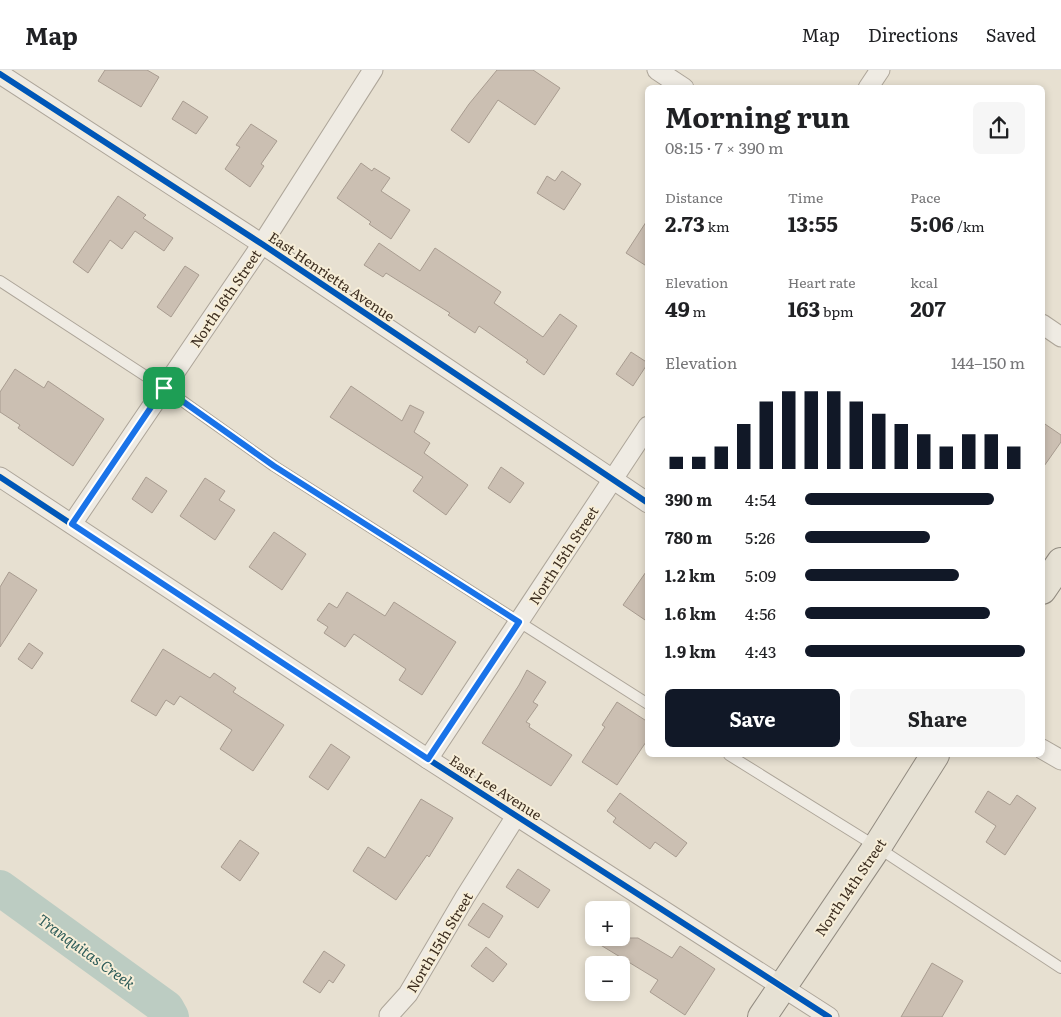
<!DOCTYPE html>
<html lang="en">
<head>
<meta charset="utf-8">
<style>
	:root { --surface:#fff; --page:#f6f6f6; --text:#202124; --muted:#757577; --line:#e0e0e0; --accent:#111827 }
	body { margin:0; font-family:Literata,serif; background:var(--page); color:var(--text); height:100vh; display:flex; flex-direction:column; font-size:19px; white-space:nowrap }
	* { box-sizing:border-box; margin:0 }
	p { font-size:16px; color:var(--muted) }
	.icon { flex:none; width:28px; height:28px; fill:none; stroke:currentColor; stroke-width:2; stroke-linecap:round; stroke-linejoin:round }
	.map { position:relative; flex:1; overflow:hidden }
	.panel { position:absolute; left:645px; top:15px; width:400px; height:672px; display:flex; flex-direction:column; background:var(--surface); border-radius:8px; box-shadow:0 2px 8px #0003 }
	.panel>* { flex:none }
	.controls { position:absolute; left:585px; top:831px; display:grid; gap:10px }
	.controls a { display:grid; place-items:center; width:45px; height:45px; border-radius:8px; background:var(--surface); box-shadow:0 2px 8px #0003; font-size:25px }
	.pin { position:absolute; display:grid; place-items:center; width:42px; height:42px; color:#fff; margin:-21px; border-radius:10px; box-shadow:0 2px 8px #0006 }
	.round { display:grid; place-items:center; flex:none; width:52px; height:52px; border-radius:8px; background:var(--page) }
	.overview { display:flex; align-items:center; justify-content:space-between; height:85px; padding:0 20px }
	h1 { font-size:28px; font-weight:700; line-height:38px }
	.figures { display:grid; grid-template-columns:repeat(3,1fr); gap:8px; height:85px; padding:5px 20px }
	.figures div { display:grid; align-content:center }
	.figures b { font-size:21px; font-weight:700 }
	.figures small { font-size:14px; font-weight:400 }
	.figures p { font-size:14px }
	.chart { height:140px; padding:10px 20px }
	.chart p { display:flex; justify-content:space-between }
	.chart svg { width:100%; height:90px; margin-top:5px; stroke:var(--accent); stroke-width:6 }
	.button { display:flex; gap:10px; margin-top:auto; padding:10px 20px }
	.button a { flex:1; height:58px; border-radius:8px; background:var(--accent); color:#fff; font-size:20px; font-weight:700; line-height:58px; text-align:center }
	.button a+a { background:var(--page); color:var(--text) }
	ul { padding:0 20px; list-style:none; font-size:16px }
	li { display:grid; grid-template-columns:80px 60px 1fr; align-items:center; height:38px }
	li i { height:12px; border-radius:6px; background:var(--accent) }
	header { display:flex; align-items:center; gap:30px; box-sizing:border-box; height:70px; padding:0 25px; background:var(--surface); border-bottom:1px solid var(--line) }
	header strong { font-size:24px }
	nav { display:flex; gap:28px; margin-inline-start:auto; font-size:18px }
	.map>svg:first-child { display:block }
</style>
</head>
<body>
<header>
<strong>Map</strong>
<nav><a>Map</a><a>Directions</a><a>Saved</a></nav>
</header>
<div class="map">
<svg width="1061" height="947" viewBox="0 0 1061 947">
	<rect width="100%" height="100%" fill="#e7e0d1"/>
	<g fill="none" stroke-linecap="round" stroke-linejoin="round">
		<!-- river -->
		<path stroke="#bcccc2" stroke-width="36" d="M 0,818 L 166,938 L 171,947"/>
	</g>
	<!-- building -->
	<g fill="#cbbfb2" stroke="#a89c90">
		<path d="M 105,0 L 147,0 L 159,7 L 141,37 L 98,11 Z"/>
		<path d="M 497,0 L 533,0 L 560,18 L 535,55 L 498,30 L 469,73 L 451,60 L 469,34 Z"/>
		<path d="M 183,31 L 208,47 L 196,64 L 172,49 Z"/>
		<path d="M 251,54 L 277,71 L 261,94 L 264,96 L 250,117 L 225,99 L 240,77 L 236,75 Z"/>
		<path d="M 361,93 L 372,101 L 374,98 L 390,108 L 381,121 L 410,140 L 391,169 L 369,154 L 371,152 L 337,128 Z"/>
		<path d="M 562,101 L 581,114 L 564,140 L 537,123 L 547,106 L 555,111 Z"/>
		<path d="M 118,126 L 146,145 L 143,148 L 173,168 L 164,181 L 135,161 L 122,179 L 110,170 L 88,203 L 73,192 Z"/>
		<path d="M 648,149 L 648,197 L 626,183 Z"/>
		<path d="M 379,173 L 420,201 L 435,178 L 501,222 L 494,233 L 543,267 L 560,244 L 577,256 L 544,305 L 526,292 L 528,290 L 479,256 L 475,263 L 448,245 L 450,243 L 386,203 L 383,207 L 364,195 Z"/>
		<path d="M 185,196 L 199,205 L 171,247 L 157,237 Z"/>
		<path d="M 631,282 L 648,293 L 633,316 L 616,304 Z"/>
		<path d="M 15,299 L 44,318 L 48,311 L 104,349 L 73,396 L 18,358 L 20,355 L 0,342 L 0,322 Z"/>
		<path d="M 351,316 L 402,351 L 410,335 L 424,342 L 414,362 L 430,373 L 424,383 L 468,415 L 446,445 L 413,421 L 423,407 L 330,347 Z"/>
		<path d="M 1042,352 L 1061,365 L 1061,372 L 1042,399 Z"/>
		<path d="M 501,397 L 524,413 L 510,433 L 488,418 Z"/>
		<path d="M 146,407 L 167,421 L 152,443 L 132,429 Z"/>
		<path d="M 205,408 L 225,421 L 219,430 L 235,440 L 215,470 L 180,446 Z"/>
		<path d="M 274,462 L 306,484 L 282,520 L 249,497 Z"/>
		<path d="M 648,499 L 648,552 L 623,535 Z"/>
		<path d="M 9,502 L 37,520 L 0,577 L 0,517 Z"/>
		<path d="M 347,522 L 385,546 L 394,532 L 456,572 L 422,625 L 399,610 L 406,599 L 354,564 L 345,577 L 324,563 L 328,557 L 317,550 L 329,533 L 337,538 Z"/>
		<path d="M 29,573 L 43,583 L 32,599 L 18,589 Z"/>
		<path d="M 163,579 L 210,608 L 214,603 L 236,618 L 233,622 L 284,655 L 253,701 L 220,679 L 232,660 L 180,626 L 174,635 L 166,630 L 156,646 L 131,631 Z"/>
		<path d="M 527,600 L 546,612 L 533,632 L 538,635 L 526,652 L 530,654 L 529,657 L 572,685 L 551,716 L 482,673 L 519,615 Z"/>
		<path d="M 617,632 L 648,652 L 648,669 L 617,715 L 582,692 L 605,657 L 602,655 Z"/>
		<path d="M 331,674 L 350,687 L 328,720 L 309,707 Z"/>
		<path d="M 988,721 L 1010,735 L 1017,725 L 1036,738 L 1005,785 L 986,772 L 996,756 L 975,742 Z"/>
		<path d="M 620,723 L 687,773 L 676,787 L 655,772 L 650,779 L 613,752 L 616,748 L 607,741 Z"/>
		<path d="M 421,729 L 453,748 L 429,787 L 427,785 L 396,830 L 353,801 L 368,777 L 385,788 Z"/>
		<path d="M 240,770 L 259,783 L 240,811 L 221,797 Z"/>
		<path d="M 518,799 L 550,820 L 538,838 L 506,817 Z"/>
		<path d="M 483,833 L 503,846 L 489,868 L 468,855 Z"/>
		<path d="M 589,868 L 638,868 L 672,888 L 680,876 L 715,899 L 685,945 L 650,922 L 658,910 Z"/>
		<path d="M 486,877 L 507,894 L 493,912 L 471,896 Z"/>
		<path d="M 324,881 L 345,895 L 333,913 L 329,910 L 320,923 L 303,912 Z"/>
		<path d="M 932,893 L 963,911 L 942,947 L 901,947 Z"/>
	</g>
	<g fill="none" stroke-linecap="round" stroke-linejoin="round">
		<!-- lane casing -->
		<g stroke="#ada599" stroke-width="12">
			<g id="lane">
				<path d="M 0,211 L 164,318 L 274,396 L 648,634"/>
				<path d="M 729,685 L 877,777 L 1061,898"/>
			</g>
		</g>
		<!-- street casing -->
		<g stroke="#ada599" stroke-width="21">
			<g id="street">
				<path d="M 657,0 L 684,18"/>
				<path d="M 0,4 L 262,174 L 648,433"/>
				<path d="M 868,18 L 880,0"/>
				<path d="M 1042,254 L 1061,267"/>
				<path d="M 0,407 L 428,689 L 829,947"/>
				<path d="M 72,454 L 262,174 L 373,0"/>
				<path d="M 1042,679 L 1061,690"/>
				<path d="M 428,689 L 648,356"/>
				<path d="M 389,945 L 408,924 L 465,827 L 516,746"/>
			</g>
		</g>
		<!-- primary casing -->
		<g stroke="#928b80" stroke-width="30">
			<g id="primary">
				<path d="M 1042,520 L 1061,492"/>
				<path d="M 762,947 L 877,777 L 935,685"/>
			</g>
		</g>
		<!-- lane -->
		<use href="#lane" stroke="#efebe3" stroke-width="10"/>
		<!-- street -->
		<use href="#street" stroke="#efebe3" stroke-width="19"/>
		<!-- primary -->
		<use href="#primary" stroke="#e6e1d4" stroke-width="28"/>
		<!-- cycleway casing -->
		<g stroke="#f7eed8" stroke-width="9">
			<g id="cycleway">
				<path d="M 0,4 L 262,174 L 648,433"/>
				<path d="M 0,407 L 428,689 L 829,947"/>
			</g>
		</g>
		<!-- cycleway -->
		<use href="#cycleway" stroke="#0057b8" stroke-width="6"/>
	</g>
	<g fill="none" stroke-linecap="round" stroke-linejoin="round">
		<!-- route casing -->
		<g stroke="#fff" stroke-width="10">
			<path id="route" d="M 164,318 L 274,396 L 519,552 L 428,689 L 72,454 Z"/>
		</g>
		<!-- route -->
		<use href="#route" stroke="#1a73e8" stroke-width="6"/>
	</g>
	<g text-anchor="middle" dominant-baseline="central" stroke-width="4" stroke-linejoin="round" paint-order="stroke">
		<!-- street labels -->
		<g font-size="14" fill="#3d2e20" stroke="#f7eed8">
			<text transform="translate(332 206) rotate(34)">East Henrietta Avenue</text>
			<text transform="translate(225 228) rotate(-56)">North 16th Street</text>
			<text transform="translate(563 485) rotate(-57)">North 15th Street</text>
			<text transform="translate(496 717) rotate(33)">East Lee Avenue</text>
			<text transform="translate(850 817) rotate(-56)">North 14th Street</text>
			<text transform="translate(439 872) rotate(-59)">North 15th Street</text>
		</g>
		<!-- water labels -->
		<g font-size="15" font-style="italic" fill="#2f5d5a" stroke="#f7eed8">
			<text transform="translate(87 881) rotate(36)">Tranquitas Creek</text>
		</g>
	</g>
</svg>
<div class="controls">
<a>+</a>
<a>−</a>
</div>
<div class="pin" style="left:164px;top:318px;background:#1e9e55"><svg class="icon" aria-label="arrive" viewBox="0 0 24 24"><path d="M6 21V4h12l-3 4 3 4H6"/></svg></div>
<section class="panel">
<div class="overview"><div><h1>Morning run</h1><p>08:15 · 7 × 390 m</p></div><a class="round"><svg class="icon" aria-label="share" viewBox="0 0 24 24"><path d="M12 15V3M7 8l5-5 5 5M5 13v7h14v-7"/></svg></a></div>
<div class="figures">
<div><p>Distance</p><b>2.73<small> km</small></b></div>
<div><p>Time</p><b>13:55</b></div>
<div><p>Pace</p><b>5:06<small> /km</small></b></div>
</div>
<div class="figures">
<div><p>Elevation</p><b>49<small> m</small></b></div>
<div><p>Heart rate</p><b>163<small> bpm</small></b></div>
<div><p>kcal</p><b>207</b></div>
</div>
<div class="chart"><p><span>Elevation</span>144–150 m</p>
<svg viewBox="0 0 160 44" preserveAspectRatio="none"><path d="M5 44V38M15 44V38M25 44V33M35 44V22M45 44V11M55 44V6M65 44V6M75 44V6M85 44V11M95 44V17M105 44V22M115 44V27M125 44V33M135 44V27M145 44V27M155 44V33"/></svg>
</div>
<ul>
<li><b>390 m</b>4:54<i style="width:86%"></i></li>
<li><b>780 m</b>5:26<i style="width:57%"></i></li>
<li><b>1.2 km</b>5:09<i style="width:70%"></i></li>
<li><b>1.6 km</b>4:56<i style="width:84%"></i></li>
<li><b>1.9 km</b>4:43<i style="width:100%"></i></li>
</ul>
<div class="button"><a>Save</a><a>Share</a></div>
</section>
</div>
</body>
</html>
